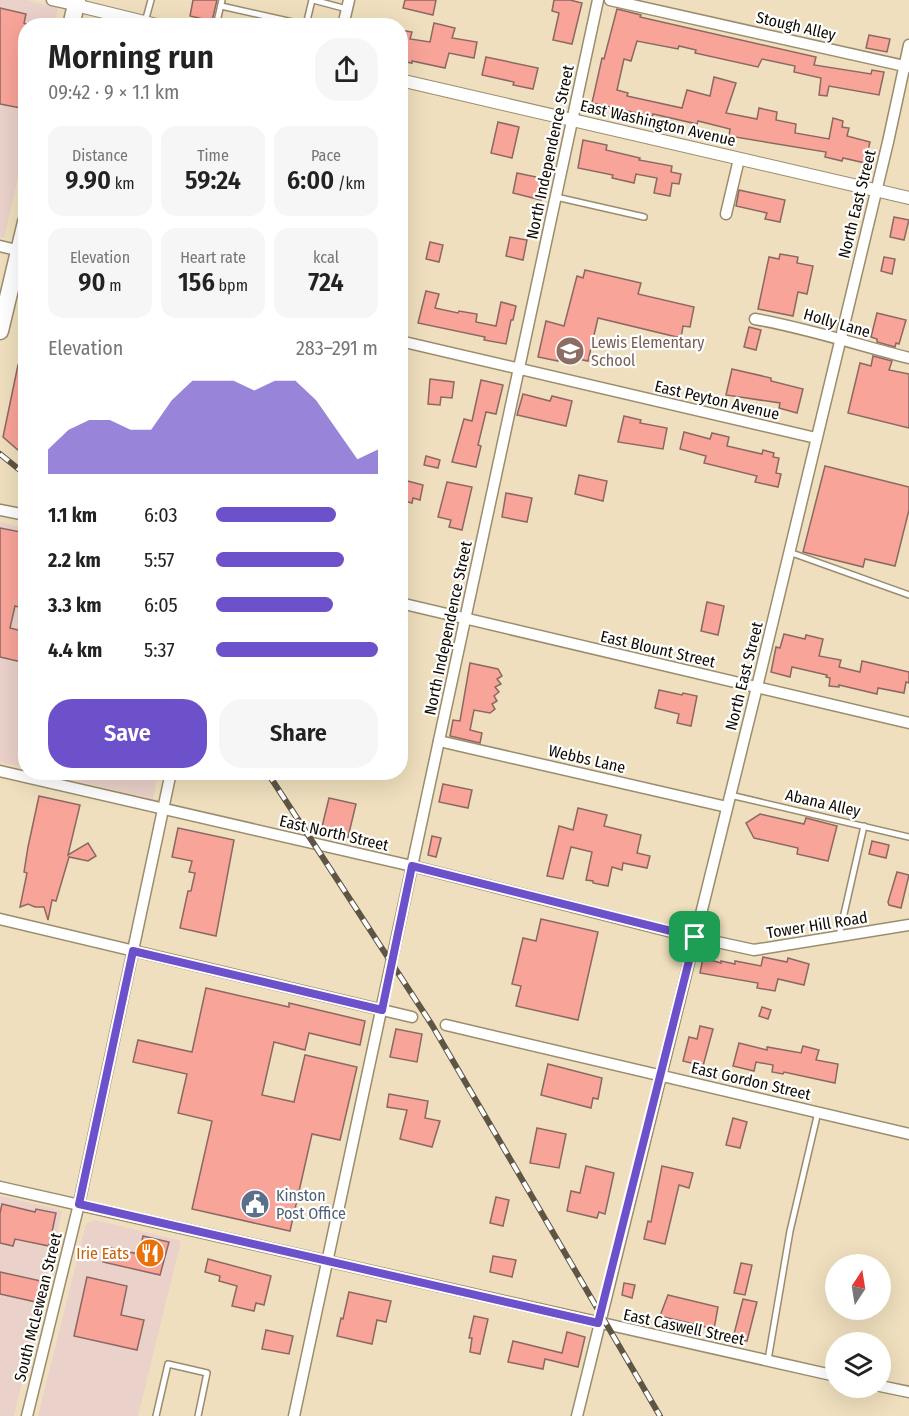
<!DOCTYPE html>
<html lang="en">
<head>
<meta charset="utf-8">
<style>
	:root { --surface:#fff; --page:#f6f6f6; --text:#222; --muted:#767676; --accent:#6d51ca }
	body { margin:0; font-family:"Fira Sans Condensed",sans-serif; background:var(--page); color:var(--text); height:100vh; display:flex; flex-direction:column; font-size:22px; white-space:nowrap }
	* { box-sizing:border-box; margin:0 }
	p { font-size:20px; color:var(--muted) }
	.icon { flex:none; width:33px; height:33px; fill:none; stroke:currentColor; stroke-width:2; stroke-linecap:round; stroke-linejoin:round }
	.map { position:relative; flex:1; overflow:hidden }
	.drawer { position:absolute; left:18px; top:18px; width:390px; height:762px; display:flex; flex-direction:column; background:var(--surface); border-radius:24px; box-shadow:0 6px 24px #0002 }
	.drawer>* { flex:none }
	.needle { width:39px; rotate:12deg }
	.fabs { position:absolute; left:825px; top:1254px; display:grid; gap:12px }
	.fabs a { display:grid; place-items:center; width:66px; height:66px; border-radius:50%; background:var(--surface); box-shadow:0 6px 24px #0002; font-size:30px }
	.pin { position:absolute; display:grid; place-items:center; width:51px; height:51px; color:#fff; margin:-26px; border-radius:12px; box-shadow:0 3px 9px #0006 }
	.round { display:grid; place-items:center; flex:none; width:63px; height:63px; border-radius:24px; background:var(--page) }
	.headline { display:flex; align-items:center; justify-content:space-between; height:102px; padding:0 30px }
	h1 { font-size:33px; font-weight:600; line-height:45px }
	.figures { display:grid; grid-template-columns:repeat(3,1fr); gap:9px; height:102px; padding:6px 30px }
	.figures div { display:grid; align-content:center; border-radius:15px; background:var(--page); text-align:center }
	.figures b { font-size:26px; font-weight:600 }
	.figures small { font-size:16px; font-weight:400 }
	.figures p { font-size:16px }
	.chart { height:168px; padding:12px 30px }
	.chart p { display:flex; justify-content:space-between }
	.chart svg { width:100%; height:108px; margin-top:6px; fill:var(--accent); opacity:.7 }
	.button { display:flex; gap:12px; margin-top:auto; padding:12px 30px }
	.button a { flex:1; height:69px; border-radius:24px; background:var(--accent); color:#fff; font-size:24px; font-weight:600; line-height:69px; text-align:center }
	.button a+a { background:var(--page); color:var(--text) }
	ul { padding:0 30px; list-style:none; font-size:20px }
	li { display:grid; grid-template-columns:96px 72px 1fr; align-items:center; height:45px }
	li i { height:15px; border-radius:8px; background:var(--accent) }
	.map>svg:first-child { display:block }
</style>
</head>
<body>
<div class="map">
<svg width="909" height="1416" viewBox="0 0 909 1416">
	<rect width="100%" height="100%" fill="#efdfbe"/>
	<!-- commercial -->
	<g fill="#ead1c9">
		<path d="M 0,0 L 26,0 L 58,8 L 54,25 L 26,26 L 25,147 L 4,238 L 0,237 Z"/>
		<path d="M 0,522 L 25,528 L 25,768 L 0,762 Z"/>
		<path d="M 43,773 L 158,773 L 153,799 Z"/>
		<path d="M 0,1196 L 57,1209 L 62,1212 L 14,1416 L 0,1416 Z"/>
		<path d="M 95,1220 L 181,1241 L 138,1416 L 38,1416 L 86,1224 Z"/>
	</g>
	<!-- building -->
	<g fill="#f9a499" stroke="#8c6863" stroke-width="1.5">
		<path d="M 193,0 L 217,0 L 212,21 L 190,16 Z"/>
		<path d="M 405,0 L 436,0 L 433,15 L 403,8 Z"/>
		<path d="M 554,0 L 570,0 L 582,3 L 572,44 L 553,40 L 559,13 L 552,11 Z"/>
		<path d="M 0,8 L 26,14 L 24,23 L 26,24 L 26,109 L 0,104 Z"/>
		<path d="M 617,9 L 641,15 L 640,17 L 816,57 L 814,65 L 871,74 L 872,70 L 884,72 L 879,95 L 829,86 L 827,96 L 819,95 L 821,78 L 794,72 L 795,66 L 762,59 L 758,67 L 695,53 L 696,50 L 679,46 L 678,49 L 637,41 L 631,61 L 624,59 L 617,90 L 628,93 L 627,96 L 682,108 L 687,90 L 710,96 L 714,77 L 736,83 L 726,113 L 757,119 L 759,108 L 777,112 L 776,120 L 796,124 L 795,133 L 829,139 L 833,118 L 843,121 L 842,127 L 849,128 L 847,136 L 870,142 L 865,163 L 843,158 L 842,161 L 825,157 L 826,152 L 729,136 L 730,129 L 698,121 L 697,124 L 653,114 L 652,120 L 642,118 L 642,114 L 592,103 L 602,58 L 604,59 Z"/>
		<path d="M 434,23 L 455,28 L 452,38 L 477,42 L 474,58 L 449,53 L 445,68 L 412,61 L 412,63 L 400,61 L 400,30 L 412,32 L 410,39 L 430,42 Z"/>
		<path d="M 869,35 L 890,39 L 887,52 L 866,48 Z"/>
		<path d="M 486,57 L 538,68 L 533,89 L 513,85 L 514,82 L 482,75 Z"/>
		<path d="M 498,122 L 519,127 L 512,158 L 491,153 Z"/>
		<path d="M 583,140 L 607,145 L 606,150 L 640,158 L 639,160 L 672,166 L 671,172 L 681,174 L 679,184 L 672,183 L 670,196 L 654,193 L 657,178 L 636,174 L 634,183 L 612,178 L 613,175 L 578,168 Z"/>
		<path d="M 517,173 L 546,179 L 541,200 L 513,193 Z"/>
		<path d="M 739,190 L 785,200 L 780,222 L 765,219 L 767,213 L 736,206 Z"/>
		<path d="M 894,217 L 909,220 L 904,240 L 890,237 Z"/>
		<path d="M 510,237 L 527,240 L 523,260 L 506,256 Z"/>
		<path d="M 430,242 L 443,245 L 439,262 L 426,259 Z"/>
		<path d="M 780,254 L 798,257 L 797,263 L 813,266 L 807,294 L 798,292 L 793,316 L 758,309 L 769,257 L 779,259 Z"/>
		<path d="M 884,257 L 895,259 L 892,274 L 881,271 Z"/>
		<path d="M 585,270 L 641,283 L 638,294 L 694,307 L 690,327 L 683,326 L 681,338 L 598,318 L 588,361 L 559,355 L 558,361 L 538,357 L 546,321 L 564,326 L 577,276 L 583,278 Z"/>
		<path d="M 426,291 L 439,294 L 435,308 L 458,313 L 459,311 L 477,314 L 476,322 L 496,326 L 501,302 L 516,306 L 513,320 L 511,320 L 506,344 L 484,340 L 485,337 L 418,323 Z"/>
		<path d="M 877,313 L 906,320 L 899,344 L 896,343 L 895,347 L 877,342 L 877,339 L 871,337 Z"/>
		<path d="M 749,327 L 761,330 L 756,350 L 744,347 Z"/>
		<path d="M 873,356 L 892,361 L 889,370 L 909,374 L 909,428 L 848,413 L 860,363 L 871,366 Z"/>
		<path d="M 18,365 L 26,367 L 26,457 L 3,437 Z"/>
		<path d="M 732,369 L 771,378 L 771,381 L 803,389 L 797,413 L 779,408 L 780,403 L 726,395 Z"/>
		<path d="M 430,379 L 454,382 L 452,398 L 441,397 L 440,405 L 428,404 Z"/>
		<path d="M 481,380 L 503,385 L 496,414 L 486,412 L 478,445 L 481,446 L 476,467 L 452,462 L 464,419 L 472,421 Z"/>
		<path d="M 523,394 L 550,401 L 552,396 L 572,401 L 566,426 L 517,415 Z"/>
		<path d="M 624,416 L 641,420 L 640,423 L 667,428 L 663,449 L 618,442 Z"/>
		<path d="M 684,432 L 710,439 L 712,433 L 729,437 L 727,446 L 762,454 L 763,450 L 774,453 L 773,457 L 779,458 L 776,473 L 781,474 L 778,487 L 755,482 L 757,476 L 704,463 L 706,456 L 680,449 Z"/>
		<path d="M 426,456 L 440,460 L 438,468 L 424,465 Z"/>
		<path d="M 825,466 L 909,487 L 909,510 L 895,566 L 865,559 L 863,567 L 803,552 Z"/>
		<path d="M 579,475 L 607,481 L 603,501 L 575,494 Z"/>
		<path d="M 400,479 L 423,485 L 420,500 L 413,498 L 412,503 L 400,500 Z"/>
		<path d="M 447,482 L 472,487 L 462,530 L 449,527 L 451,520 L 438,517 Z"/>
		<path d="M 506,493 L 532,498 L 527,522 L 502,517 Z"/>
		<path d="M 0,528 L 26,533 L 26,609 L 15,606 L 10,628 L 22,631 L 19,644 L 26,645 L 26,663 L 0,657 Z"/>
		<path d="M 707,602 L 724,606 L 718,635 L 701,631 Z"/>
		<path d="M 784,634 L 805,639 L 806,635 L 823,639 L 819,656 L 841,660 L 839,667 L 860,672 L 862,661 L 909,672 L 909,683 L 906,682 L 904,693 L 878,688 L 877,694 L 839,685 L 839,687 L 829,686 L 830,678 L 826,677 L 827,675 L 792,667 L 790,677 L 771,672 L 776,647 L 780,648 Z"/>
		<path d="M 470,663 L 498,669 L 502,676 L 497,679 L 501,684 L 495,687 L 499,692 L 494,696 L 497,701 L 492,704 L 495,709 L 490,713 L 474,710 L 470,730 L 482,733 L 480,743 L 450,736 L 453,720 L 460,721 Z"/>
		<path d="M 659,690 L 682,695 L 683,693 L 697,696 L 691,726 L 677,723 L 679,714 L 655,708 Z"/>
		<path d="M 443,784 L 472,790 L 468,808 L 439,802 Z"/>
		<path d="M 39,796 L 80,805 L 68,855 L 88,843 L 96,856 L 88,861 L 69,857 L 56,901 L 52,900 L 48,920 L 44,907 L 35,907 L 28,904 L 20,907 L 27,873 L 24,872 L 28,847 Z"/>
		<path d="M 329,798 L 356,804 L 348,837 L 321,831 Z"/>
		<path d="M 578,808 L 607,815 L 604,826 L 641,835 L 637,853 L 650,856 L 647,868 L 623,863 L 622,870 L 612,867 L 608,886 L 593,883 L 593,881 L 586,880 L 592,852 L 571,847 L 563,879 L 547,876 L 559,826 L 573,830 Z"/>
		<path d="M 760,814 L 804,824 L 806,818 L 837,826 L 828,861 L 797,854 L 798,848 L 754,838 L 746,823 Z"/>
		<path d="M 178,828 L 234,840 L 216,936 L 180,928 L 188,891 L 191,891 L 195,873 L 189,872 L 192,861 L 172,857 Z"/>
		<path d="M 432,836 L 441,838 L 436,857 L 428,855 Z"/>
		<path d="M 872,841 L 889,845 L 886,858 L 869,854 Z"/>
		<path d="M 897,872 L 909,875 L 901,908 L 889,905 L 888,902 Z"/>
		<path d="M 541,919 L 598,932 L 578,1020 L 516,1006 L 521,986 L 512,984 L 523,938 L 536,941 Z"/>
		<path d="M 763,957 L 787,962 L 788,958 L 809,964 L 804,985 L 778,979 L 775,991 L 757,988 L 758,983 L 700,973 L 703,958 L 721,963 L 721,961 L 735,964 L 735,961 L 761,966 Z"/>
		<path d="M 206,988 L 289,1007 L 289,1003 L 365,1021 L 360,1045 L 309,1033 L 305,1050 L 274,1042 L 262,1095 L 294,1102 L 305,1055 L 357,1067 L 340,1140 L 312,1134 L 290,1231 L 192,1209 L 212,1121 L 178,1113 L 187,1074 L 133,1062 L 138,1040 L 192,1052 Z"/>
		<path d="M 762,1007 L 771,1010 L 768,1019 L 759,1016 Z"/>
		<path d="M 700,1026 L 713,1029 L 703,1066 L 683,1061 L 689,1037 L 697,1039 Z"/>
		<path d="M 396,1029 L 422,1034 L 417,1062 L 390,1057 Z"/>
		<path d="M 739,1043 L 767,1050 L 767,1047 L 801,1053 L 803,1046 L 819,1050 L 816,1060 L 838,1064 L 835,1083 L 784,1072 L 783,1074 L 772,1072 L 773,1065 L 756,1062 L 754,1071 L 733,1066 Z"/>
		<path d="M 548,1064 L 602,1078 L 598,1099 L 593,1098 L 591,1108 L 541,1095 Z"/>
		<path d="M 389,1094 L 428,1101 L 425,1118 L 440,1121 L 432,1147 L 400,1139 L 407,1110 L 387,1107 Z"/>
		<path d="M 733,1118 L 747,1122 L 740,1148 L 726,1145 Z"/>
		<path d="M 537,1128 L 566,1134 L 559,1168 L 530,1163 Z"/>
		<path d="M 586,1166 L 614,1173 L 605,1214 L 599,1212 L 597,1218 L 567,1211 L 571,1191 L 580,1193 Z"/>
		<path d="M 662,1166 L 693,1173 L 689,1188 L 679,1185 L 665,1244 L 644,1239 L 648,1221 L 651,1222 Z"/>
		<path d="M 496,1197 L 509,1200 L 503,1226 L 490,1223 Z"/>
		<path d="M 2,1204 L 35,1212 L 36,1209 L 56,1213 L 49,1246 L 15,1239 L 13,1246 L 0,1243 L 0,1213 Z"/>
		<path d="M 143,1236 L 169,1242 L 160,1275 L 103,1262 L 106,1247 L 139,1254 Z"/>
		<path d="M 493,1256 L 516,1260 L 512,1277 L 490,1272 Z"/>
		<path d="M 208,1259 L 271,1276 L 264,1305 L 256,1303 L 254,1311 L 232,1306 L 237,1286 L 219,1281 L 220,1276 L 205,1272 Z"/>
		<path d="M 741,1263 L 752,1265 L 745,1295 L 734,1293 Z"/>
		<path d="M 0,1272 L 41,1281 L 36,1302 L 0,1294 Z"/>
		<path d="M 87,1277 L 127,1286 L 121,1315 L 144,1320 L 137,1350 L 74,1336 Z"/>
		<path d="M 624,1283 L 635,1285 L 632,1298 L 622,1295 Z"/>
		<path d="M 349,1292 L 391,1301 L 386,1322 L 377,1320 L 372,1344 L 337,1336 L 341,1318 L 343,1319 Z"/>
		<path d="M 668,1295 L 718,1307 L 714,1329 L 660,1316 Z"/>
		<path d="M 743,1299 L 757,1302 L 747,1341 L 733,1338 Z"/>
		<path d="M 474,1316 L 488,1319 L 480,1354 L 470,1352 L 472,1338 L 469,1338 Z"/>
		<path d="M 266,1330 L 293,1336 L 289,1354 L 262,1349 Z"/>
		<path d="M 567,1332 L 585,1337 L 578,1367 L 545,1359 L 543,1369 L 508,1362 L 513,1341 L 562,1353 Z"/>
	</g>
	<g fill="none" stroke-linecap="round" stroke-linejoin="round">
		<!-- service casing -->
		<g stroke="#9b8c6d" stroke-width="8">
			<g id="service">
				<path d="M 313,0 L 347,9"/>
				<path d="M 221,6 L 306,25 L 312,0"/>
				<path d="M 145,22 L 151,0"/>
				<path d="M 216,26 L 222,0"/>
				<path d="M 556,197 L 644,217"/>
				<path d="M 789,552 L 909,595"/>
				<path d="M 730,795 L 909,837"/>
				<path d="M 839,936 L 864,826"/>
				<path d="M 768,1360 L 790,1231 L 818,1112"/>
				<path d="M 156,1416 L 168,1364 L 207,1373 L 198,1416"/>
			</g>
		</g>
		<!-- minor casing -->
		<g stroke="#9b8c6d" stroke-width="13">
			<g id="minor">
				<path d="M 52,0 L 75,5"/>
				<path d="M 610,0 L 909,67"/>
				<path d="M 343,26 L 349,0"/>
				<path d="M 726,214 L 739,159"/>
				<path d="M 0,246 L 25,252"/>
				<path d="M 755,319 C 807,328 858,345 909,358"/>
				<path d="M 400,341 L 816,438"/>
				<path d="M 0,510 L 26,515"/>
				<path d="M 400,603 L 909,723"/>
				<path d="M 439,741 L 727,807"/>
				<path d="M 0,771 L 412,866 L 680,934 L 754,950 L 909,925"/>
				<path d="M 0,919 L 412,1017"/>
				<path d="M 446,1025 L 909,1134"/>
				<path d="M 0,1187 L 836,1376"/>
				<path d="M 880,1386 L 909,1392"/>
				<path d="M 27,1416 L 79,1204 L 171,772"/>
				<path d="M 294,1416 L 598,0"/>
				<path d="M 577,1416 L 757,687 L 888,142 L 909,45"/>
			</g>
		</g>
		<!-- tertiary casing -->
		<g stroke="#9b8c6d" stroke-width="14">
			<g id="tertiary">
				<path d="M 75,5 L 161,26"/>
				<path d="M 400,80 L 909,198"/>
			</g>
		</g>
		<!-- primary casing -->
		<g stroke="#9b8c6d" stroke-width="19">
			<g id="primary">
				<path d="M 71,26 L 77,0"/>
				<path d="M 0,331 L 26,222"/>
			</g>
		</g>
		<!-- service -->
		<use href="#service" stroke="#fff" stroke-width="5"/>
		<!-- minor -->
		<use href="#minor" stroke="#fff" stroke-width="10"/>
		<!-- tertiary -->
		<use href="#tertiary" stroke="#fff" stroke-width="12"/>
		<!-- primary -->
		<use href="#primary" stroke="#fff" stroke-width="16"/>
		<!-- rail casing -->
		<g stroke="#5e5544" stroke-width="6">
			<g id="rail">
				<path d="M 0,454 L 26,475"/>
				<path d="M 267,772 L 432,1025 L 660,1416"/>
			</g>
		</g>
		<!-- rail -->
		<use href="#rail" stroke="#fff" stroke-width="4" stroke-dasharray="11" stroke-linecap="butt"/>
	</g>
	<g fill="none" stroke-linecap="round" stroke-linejoin="round">
		<!-- route casing -->
		<g stroke="#fff" stroke-width="12">
			<path id="route" d="M 412,866 L 695,937 L 598,1323 L 79,1204 L 133,951 L 382,1010 Z"/>
		</g>
		<!-- route -->
		<use href="#route" stroke="#6d51ca" stroke-width="8"/>
	</g>
	<!-- icons -->
	<defs>
		<g id="school-disc" transform="scale(1.5)"><circle r="9.5" fill="#8d6e63" stroke="#fff"/><path d="M0-5L7-2L0 1L-7-2ZM-4 1L0 2.5L4 1V4Q0 6-4 4Z" fill="#fff"/></g>
		<g id="civic-disc" transform="scale(1.5)"><circle r="9.5" fill="#5c6f8a" stroke="#fff"/><path d="M-.6-6.5H3V-4.5H.6V-3L4-1V1h2V6H-6V1h2V-1L-.6-3ZM-1.2 2.5V6h2.4V2.5Z" fill="#fff"/></g>
		<g id="restaurant-disc" transform="scale(1.5)"><circle r="9.5" fill="#e8710a" stroke="#fff"/><path d="M-5-6h1v4h1v-4h1v4h1v-4h1v5L-1.5 .5V6h-2V.5L-5-1ZM5-6V6H3V1.5H1.5Q1.5-4 5-6Z" fill="#fff"/></g>
	</defs>
	<g fill-rule="evenodd">
		<use href="#school-disc" x="570" y="351"/>
		<use href="#civic-disc" x="255" y="1204"/>
		<use href="#restaurant-disc" x="150" y="1253"/>
	</g>
	<g text-anchor="middle" dominant-baseline="central" stroke-width="4.5" stroke-linejoin="round" paint-order="stroke">
		<!-- street labels -->
		<g font-size="16" fill="#100b02" stroke="#fff">
			<text transform="translate(796 26) rotate(13)">Stough Alley</text>
			<text transform="translate(658 123) rotate(13)">East Washington Avenue</text>
			<text transform="translate(550 152) rotate(-78)">North Independence Street</text>
			<text transform="translate(857 204) rotate(-76)">North East Street</text>
			<text transform="translate(837 323) rotate(16)">Holly Lane</text>
			<text transform="translate(717 400) rotate(13)">East Peyton Avenue</text>
			<text transform="translate(448 628) rotate(-78)">North Independence Street</text>
			<text transform="translate(658 649) rotate(13)">East Blount Street</text>
			<text transform="translate(744 676) rotate(-76)">North East Street</text>
			<text transform="translate(587 759) rotate(13)">Webbs Lane</text>
			<text transform="translate(823 803) rotate(13)">Abana Alley</text>
			<text transform="translate(334 833) rotate(13)">East North Street</text>
			<text transform="translate(817 925) rotate(-9)">Tower Hill Road</text>
			<text transform="translate(751 1081) rotate(13)">East Gordon Street</text>
			<text transform="translate(38 1307) rotate(-76)">South McLewean Street</text>
			<text transform="translate(684 1327) rotate(12)">East Caswell Street</text>
		</g>
		<!-- education labels -->
		<g font-size="16" fill="#785e54" stroke="#fff" text-anchor="start">
			<text x="591" y="342">Lewis Elementary<tspan x="591" dy="18">School</tspan></text>
		</g>
		<!-- service labels -->
		<g font-size="16" fill="#4e5e75" stroke="#fff" text-anchor="start">
			<text x="276" y="1195">Kinston<tspan x="276" dy="18">Post Office</tspan></text>
		</g>
		<!-- food labels -->
		<g font-size="16" fill="#c56008" stroke="#fff" text-anchor="end">
			<text x="129" y="1253">Irie Eats</text>
		</g>
	</g>
</svg>
<div class="fabs">
<a><svg class="needle" viewBox="-14 -14 28 28"><path d="M0-13l5 13h-10z" fill="#e53935"/><path d="M0 13l5-13h-10z" fill="#767676"/></svg></a>
<a><svg class="icon" aria-label="layers" viewBox="0 0 24 24"><path d="M12 4l9 5-9 5-9-5zM3 14l9 5 9-5"/></svg></a>
</div>
<div class="pin" style="left:695px;top:937px;background:#1e9e55"><svg class="icon" aria-label="arrive" viewBox="0 0 24 24"><path d="M6 21V4h12l-3 4 3 4H6"/></svg></div>
<section class="drawer">
<div class="headline"><div><h1>Morning run</h1><p>09:42 · 9 × 1.1 km</p></div><a class="round"><svg class="icon" aria-label="share" viewBox="0 0 24 24"><path d="M12 15V3M7 8l5-5 5 5M5 13v7h14v-7"/></svg></a></div>
<div class="figures">
<div><p>Distance</p><b>9.90<small> km</small></b></div>
<div><p>Time</p><b>59:24</b></div>
<div><p>Pace</p><b>6:00<small> /km</small></b></div>
</div>
<div class="figures">
<div><p>Elevation</p><b>90<small> m</small></b></div>
<div><p>Heart rate</p><b>156<small> bpm</small></b></div>
<div><p>kcal</p><b>724</b></div>
</div>
<div class="chart"><p><span>Elevation</span>283–291 m</p>
<svg viewBox="0 0 160 44" preserveAspectRatio="none"><path d="M0 44V34L10 26L20 22L30 22L40 26L50 26L60 14L70 6L80 6L90 6L100 10L110 6L120 6L130 14L140 26L150 38L160 34V44z"/></svg>
</div>
<ul>
<li><b>1.1 km</b>6:03<i style="width:74%"></i></li>
<li><b>2.2 km</b>5:57<i style="width:79%"></i></li>
<li><b>3.3 km</b>6:05<i style="width:72%"></i></li>
<li><b>4.4 km</b>5:37<i style="width:100%"></i></li>
</ul>
<div class="button"><a>Save</a><a>Share</a></div>
</section>
</div>
</body>
</html>
